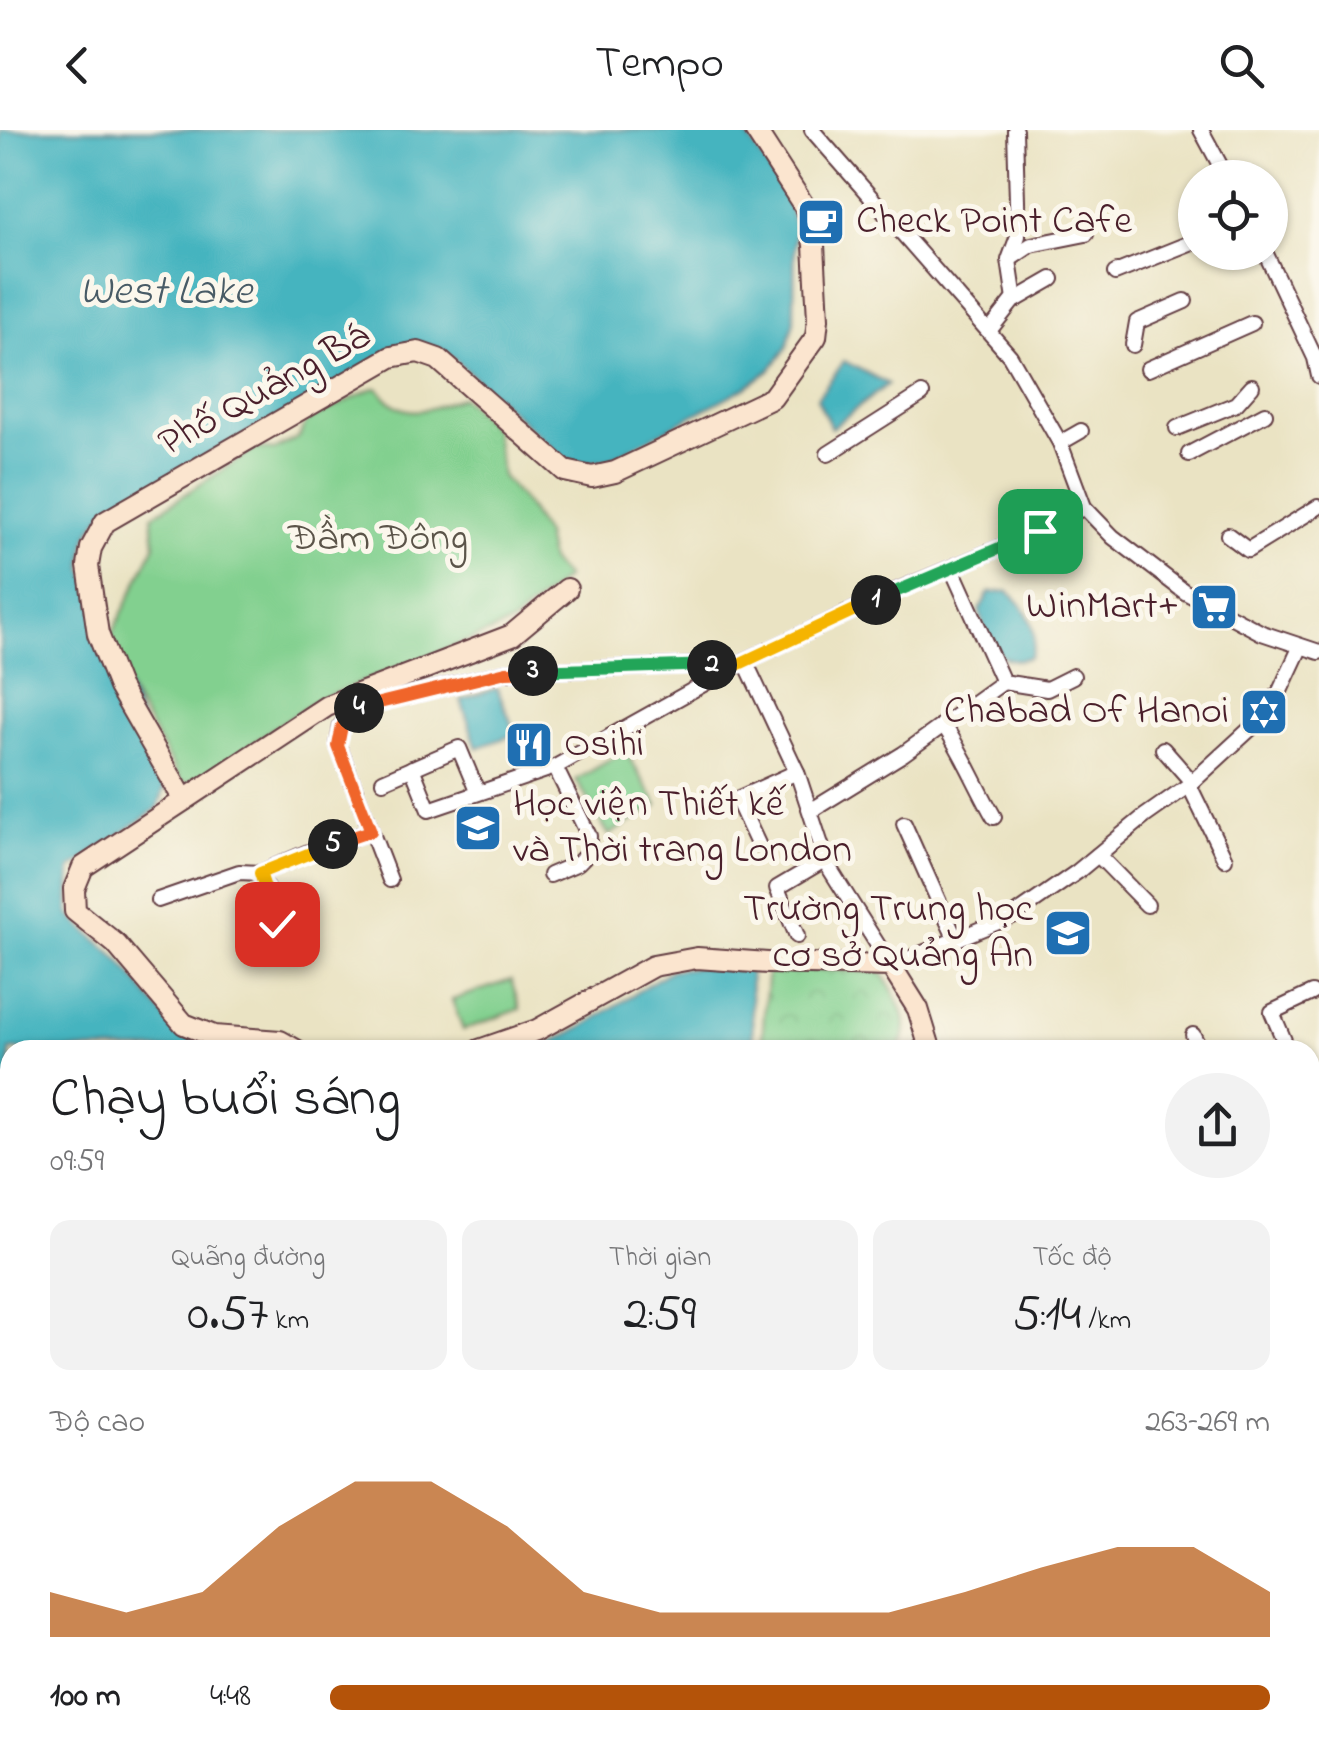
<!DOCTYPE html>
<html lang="vi">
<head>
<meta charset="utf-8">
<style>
	:root { --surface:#fff; --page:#f2f2f2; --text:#202124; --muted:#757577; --accent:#b45309 }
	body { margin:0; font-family:"Indie Flower",sans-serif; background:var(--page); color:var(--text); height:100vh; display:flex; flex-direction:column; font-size:38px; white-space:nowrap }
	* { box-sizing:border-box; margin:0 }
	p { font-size:32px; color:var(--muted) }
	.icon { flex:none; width:55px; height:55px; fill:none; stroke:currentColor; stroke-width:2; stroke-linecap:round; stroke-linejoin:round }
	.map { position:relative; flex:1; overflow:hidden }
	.side { position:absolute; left:0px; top:910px; width:1320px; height:718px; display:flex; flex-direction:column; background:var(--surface); border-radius:30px 30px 0 0; box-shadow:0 2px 8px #0004 }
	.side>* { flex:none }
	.tools { position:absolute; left:1178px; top:30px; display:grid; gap:20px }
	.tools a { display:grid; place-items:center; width:110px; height:110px; border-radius:50%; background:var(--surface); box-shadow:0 2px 8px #0004; font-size:50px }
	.pin { position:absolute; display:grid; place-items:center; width:85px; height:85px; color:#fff; margin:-42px; border-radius:20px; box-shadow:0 5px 15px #0006 }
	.km { position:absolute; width:50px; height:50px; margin:-25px; border-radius:50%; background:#222; color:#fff; font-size:28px; line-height:50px; text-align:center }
	.round { display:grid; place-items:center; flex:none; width:105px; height:105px; border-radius:52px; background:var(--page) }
	.head { display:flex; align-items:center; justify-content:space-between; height:170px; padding:0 50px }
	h1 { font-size:55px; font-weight:600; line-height:75px }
	.stats { display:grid; grid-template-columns:repeat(3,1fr); gap:15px; height:170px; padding:10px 50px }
	.stats div { display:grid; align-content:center; border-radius:20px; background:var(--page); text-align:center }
	.stats b { font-size:50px; font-weight:600 }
	.stats small { font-size:28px; font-weight:400 }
	.stats p { font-size:28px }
	.chart { height:280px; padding:20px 50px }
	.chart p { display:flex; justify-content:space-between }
	.chart svg { width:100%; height:180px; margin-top:10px; fill:var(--accent); opacity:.7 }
	ul { padding:0 50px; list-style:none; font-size:32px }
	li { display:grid; grid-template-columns:160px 120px 1fr; align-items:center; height:75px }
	li i { height:25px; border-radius:12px; background:var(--accent) }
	header { display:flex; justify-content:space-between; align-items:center; height:130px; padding:0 50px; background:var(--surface); font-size:45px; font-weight:600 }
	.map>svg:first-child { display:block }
</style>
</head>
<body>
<header><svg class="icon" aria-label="back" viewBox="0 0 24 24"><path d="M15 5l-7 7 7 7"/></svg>Tempo<svg class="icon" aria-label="search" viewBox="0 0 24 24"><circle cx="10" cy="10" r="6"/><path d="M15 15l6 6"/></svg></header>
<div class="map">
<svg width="1319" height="1627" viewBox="0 0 1319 1627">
	<defs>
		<pattern id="park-crowns" width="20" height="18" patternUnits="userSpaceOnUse" patternTransform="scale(2.5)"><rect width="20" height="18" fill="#82d08f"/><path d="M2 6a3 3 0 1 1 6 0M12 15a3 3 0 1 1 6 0" fill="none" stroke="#72b27c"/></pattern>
	</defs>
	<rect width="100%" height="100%" fill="#fbf7ec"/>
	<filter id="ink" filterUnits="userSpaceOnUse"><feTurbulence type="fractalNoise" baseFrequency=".01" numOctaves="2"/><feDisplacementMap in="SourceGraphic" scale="20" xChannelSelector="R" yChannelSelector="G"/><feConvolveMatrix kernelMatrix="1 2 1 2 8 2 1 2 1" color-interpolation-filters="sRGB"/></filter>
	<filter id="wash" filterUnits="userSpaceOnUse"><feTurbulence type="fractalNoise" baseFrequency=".0048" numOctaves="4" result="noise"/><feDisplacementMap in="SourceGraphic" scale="40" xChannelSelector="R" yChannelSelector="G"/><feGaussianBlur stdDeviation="2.25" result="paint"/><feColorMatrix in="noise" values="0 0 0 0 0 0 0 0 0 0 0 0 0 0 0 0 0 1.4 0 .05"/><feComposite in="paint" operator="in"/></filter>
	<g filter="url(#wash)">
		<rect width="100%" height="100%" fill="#eae3c3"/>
		<!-- green -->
		<g fill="#82d08f" stroke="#66785d" stroke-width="2.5">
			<path d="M 374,258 L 379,259 C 403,293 428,280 461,267 L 494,299 L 502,346 L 527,376 L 545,405 L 550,431 L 566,448 L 511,494 L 319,569 L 272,599 L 200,654 L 181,651 L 128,558 L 110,508 L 155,415 L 152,386 L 256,318 L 274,320 L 299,307 L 307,291 Z"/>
			<path d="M 625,621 L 658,675 L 609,705 L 576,650 Z"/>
			<path d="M 511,850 L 520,879 L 463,900 L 452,870 Z"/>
		</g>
		<!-- park -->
		<g fill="url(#park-crowns)" stroke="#66785d" stroke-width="2.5">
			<path d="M 768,838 L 882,842 C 896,867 916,893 898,920 L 757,920 L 762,909 Z"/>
			<path d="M 462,1618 L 520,1618 L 525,1627 L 464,1627 Z"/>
		</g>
		<!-- water -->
		<g fill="#45b4bf" stroke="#486a75" stroke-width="2.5">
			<path d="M 0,0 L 744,0 L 787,67 L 795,97 L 794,191 L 787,217 L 770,240 L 746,257 L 609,330 L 580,334 L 564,329 L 454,229 L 442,220 L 422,213 L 108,379 C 89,397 84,411 83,437 L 165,657 L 158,678 L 71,739 L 69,783 C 83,800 95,807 110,821 C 150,858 157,897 212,920 L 10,920 L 10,1618 L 323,1618 L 324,1627 L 0,1627 Z"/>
			<path d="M 844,231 L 888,254 L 831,298 L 817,268 Z"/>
			<path d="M 1008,461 C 1026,476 1042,503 1030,527 C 996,540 986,507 979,480 L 989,463 Z"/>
			<path d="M 497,558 L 516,604 L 477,618 L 461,570 Z"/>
			<path d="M 698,837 L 750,841 L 753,909 L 748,920 L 535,920 L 581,898 L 671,840 Z"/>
			<path d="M 345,1618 L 462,1618 L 464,1627 L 346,1627 Z"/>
		</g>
	</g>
	<g filter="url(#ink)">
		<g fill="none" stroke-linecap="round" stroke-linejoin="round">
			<!-- street casing -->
			<g stroke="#623c42" stroke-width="18">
				<g id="street">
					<path d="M 812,0 L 1010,226 L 1060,313 L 1084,377 L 1113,407 L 1185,462 L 1262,503 L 1319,522"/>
					<path d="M 1015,0 L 1018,106 L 1009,130 L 1015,170"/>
					<path d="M 1201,0 L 1227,48"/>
					<path d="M 1265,122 L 1315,228 L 1319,246"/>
					<path d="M 1010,129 L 1031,115 L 1086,104"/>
					<path d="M 1115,143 L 1195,111"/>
					<path d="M 989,201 L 1012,172 L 1052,149"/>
					<path d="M 1133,215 L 1137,192 L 1185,171"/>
					<path d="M 1148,239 L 1252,193"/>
					<path d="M 1177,298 L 1236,274 L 1252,256"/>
					<path d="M 1060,313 L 1081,301"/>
					<path d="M 828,324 L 922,264"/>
					<path d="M 1189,324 L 1265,284"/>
					<path d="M 1228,405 L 1248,420 L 1318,377"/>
					<path d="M 952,439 L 1003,552 L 1047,559 L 1073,546"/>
					<path d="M 745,531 L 797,642 L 828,736 L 891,836 L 1015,785 L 1077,742 L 1145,686 L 1189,655 L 1261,589 L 1280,561 L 1300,518"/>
					<path d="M 943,594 C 963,623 976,656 994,687"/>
					<path d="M 1163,619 L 1192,652"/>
					<path d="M 412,638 L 429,680 L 555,637 L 745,531 L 888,464 L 1040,401 L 1084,377"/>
					<path d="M 383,651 L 459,618 L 477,661"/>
					<path d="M 1189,655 L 1225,729"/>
					<path d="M 812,680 L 903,624 L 1003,552"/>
					<path d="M 904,694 L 956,810"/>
					<path d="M 758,714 L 737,669 L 797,642"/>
					<path d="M 1098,725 L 1147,775"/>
					<path d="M 550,745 L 578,733 L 588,723 L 589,706 L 555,637"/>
					<path d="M 390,750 L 338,615 L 341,596 L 352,579 L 506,542 L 733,534"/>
					<path d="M 158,770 L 239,742 L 260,743"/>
					<path d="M 797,806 L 777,758 L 826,729"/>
					<path d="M 291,823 L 260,743 L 306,723 L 371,701"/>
					<path d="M 1193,905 L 1200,920"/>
					<path d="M 1288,920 L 1272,882 L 1312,863"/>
					<path d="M 1310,950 L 1319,946"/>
					<path d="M 1310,1218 L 1319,1229"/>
					<path d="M 1310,1315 L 1319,1309"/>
					<path d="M 1310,1517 L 1319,1511"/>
					<path d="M 1310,1611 L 1319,1604"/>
					<path d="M 1257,1618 L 1264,1627"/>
					<path d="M 665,1627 L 700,1618"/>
					<path d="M 1182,1627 L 1199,1618"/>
					<path d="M 1287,1627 L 1300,1618"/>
				</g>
			</g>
			<!-- secondary casing -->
			<g stroke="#623c42" stroke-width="24">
				<g id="secondary">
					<path d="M 184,670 L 119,557 L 98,504 L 88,436 L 91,418 L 105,392 L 391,227 L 418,222 L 438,229 L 565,341 L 592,347 L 615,342 L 772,268 L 816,207 L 818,189 L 814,115 L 808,82 L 755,0"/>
					<path d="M 296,920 L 280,911 L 214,906 L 184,894 L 116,814 L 75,781 L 74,759 L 83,737 L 327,576 L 512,505 L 567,459"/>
					<path d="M 479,920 L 537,900 L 653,836 L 697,828 L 768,833 L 891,836 L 918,879 L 929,915 L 922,920"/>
					<path d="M 1310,1356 L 1319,1350"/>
					<path d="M 529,1618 L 534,1627"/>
					<path d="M 1100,1627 L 1103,1618"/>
				</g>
			</g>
			<!-- street -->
			<use href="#street" stroke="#fff" stroke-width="14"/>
			<!-- secondary -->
			<use href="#secondary" stroke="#fbe5cf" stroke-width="20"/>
		</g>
	</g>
	<g fill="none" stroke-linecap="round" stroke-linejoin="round" filter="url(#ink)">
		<!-- split-1 casing -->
		<g stroke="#fff" stroke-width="20">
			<path id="split-1" d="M 876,470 L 1040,401"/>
		</g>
		<!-- split-2 casing -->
		<g stroke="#fff" stroke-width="20">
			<path id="split-2" d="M 712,535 L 739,534 L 876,470"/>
		</g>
		<!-- split-3 casing -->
		<g stroke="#fff" stroke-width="20">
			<path id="split-3" d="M 533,541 L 712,535"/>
		</g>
		<!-- split-4 casing -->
		<g stroke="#fff" stroke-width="20">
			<path id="split-4" d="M 359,578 L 506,542 L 533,541"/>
		</g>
		<!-- split-5 casing -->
		<g stroke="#fff" stroke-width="20">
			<path id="split-5" d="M 333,714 L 371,701 L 338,616 L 342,596 L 352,579 L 359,578"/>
		</g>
		<!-- split-6 casing -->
		<g stroke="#fff" stroke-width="20">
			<path id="split-6" d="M 277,794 L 260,743 L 333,714"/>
		</g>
		<!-- split-1 -->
		<use href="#split-1" stroke="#22a559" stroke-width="12"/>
		<!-- split-2 -->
		<use href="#split-2" stroke="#f5b400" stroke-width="12"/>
		<!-- split-3 -->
		<use href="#split-3" stroke="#22a559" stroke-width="12"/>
		<!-- split-4 -->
		<use href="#split-4" stroke="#f0652b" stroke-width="12"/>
		<!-- split-5 -->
		<use href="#split-5" stroke="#f0652b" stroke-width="12"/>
		<!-- split-6 -->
		<use href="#split-6" stroke="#f5b400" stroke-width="12"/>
	</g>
	<!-- icons -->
	<defs>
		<g id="cafe-square" transform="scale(2.5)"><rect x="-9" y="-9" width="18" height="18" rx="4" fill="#1f6fb2" stroke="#fbf7ec"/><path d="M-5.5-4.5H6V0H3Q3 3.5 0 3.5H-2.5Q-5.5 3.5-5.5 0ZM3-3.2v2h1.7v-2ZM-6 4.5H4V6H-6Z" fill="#fff"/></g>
		<g id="supermarket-square" transform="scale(2.5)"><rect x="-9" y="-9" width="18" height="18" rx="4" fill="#1f6fb2" stroke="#fbf7ec"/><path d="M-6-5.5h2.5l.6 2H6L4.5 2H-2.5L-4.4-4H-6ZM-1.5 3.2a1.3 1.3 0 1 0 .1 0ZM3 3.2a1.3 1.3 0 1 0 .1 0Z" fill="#fff"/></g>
		<g id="synagogue-square" transform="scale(2.5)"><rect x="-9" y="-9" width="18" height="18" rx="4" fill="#1f6fb2" stroke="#fbf7ec"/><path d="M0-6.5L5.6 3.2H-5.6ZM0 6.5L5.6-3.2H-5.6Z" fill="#fff"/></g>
		<g id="restaurant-square" transform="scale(2.5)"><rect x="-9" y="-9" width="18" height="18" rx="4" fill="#1f6fb2" stroke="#fbf7ec"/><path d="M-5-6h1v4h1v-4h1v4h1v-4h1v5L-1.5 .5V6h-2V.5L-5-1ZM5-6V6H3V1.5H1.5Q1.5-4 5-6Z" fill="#fff"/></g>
		<g id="university-square" transform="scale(2.5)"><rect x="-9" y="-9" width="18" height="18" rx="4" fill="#1f6fb2" stroke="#fbf7ec"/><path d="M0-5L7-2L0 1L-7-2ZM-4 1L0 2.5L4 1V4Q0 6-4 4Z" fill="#fff"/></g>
		<g id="school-square" transform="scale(2.5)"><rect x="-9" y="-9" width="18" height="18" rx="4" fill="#1f6fb2" stroke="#fbf7ec"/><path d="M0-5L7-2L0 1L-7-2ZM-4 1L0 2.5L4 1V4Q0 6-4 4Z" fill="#fff"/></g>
	</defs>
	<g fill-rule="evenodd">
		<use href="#cafe-square" x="821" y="92"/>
		<use href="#supermarket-square" x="1214" y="477"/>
		<use href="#synagogue-square" x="1264" y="582"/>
		<use href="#restaurant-square" x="529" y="615"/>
		<use href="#university-square" x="478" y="698"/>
		<use href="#school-square" x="1068" y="803"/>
	</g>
	<g text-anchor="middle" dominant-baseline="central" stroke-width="10" stroke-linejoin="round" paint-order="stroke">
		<!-- poi labels -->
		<g font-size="40" fill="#4a1f2b" stroke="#fbf7ec" text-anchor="start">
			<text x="856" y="92">Check Point Cafe</text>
			<text x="1179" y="477" text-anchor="end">WinMart+</text>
			<text x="1229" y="582" text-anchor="end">Chabad Of Hanoi</text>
			<text x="564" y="615">Osihi</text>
			<text x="513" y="675">Học viện Thiết kế<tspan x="513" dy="46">và Thời trang London</tspan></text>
			<text x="1033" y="780" text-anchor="end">Trường Trung học<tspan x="1033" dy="46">cơ sở Quảng An</tspan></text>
		</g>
		<!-- street labels -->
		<g font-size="40" fill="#4a1f2b" stroke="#fbf7ec">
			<text transform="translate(265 261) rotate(-29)">Phố Quảng Bá</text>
		</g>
		<!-- park labels -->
		<g font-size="40" fill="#5b5449" stroke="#fbf7ec">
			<text x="378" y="409">Đầm Đông</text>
		</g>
		<!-- water labels -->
		<g font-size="42" font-style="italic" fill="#485b66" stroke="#fbf7ec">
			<text x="166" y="162">West Lake</text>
		</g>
	</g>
</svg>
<div class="tools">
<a><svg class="icon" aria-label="locate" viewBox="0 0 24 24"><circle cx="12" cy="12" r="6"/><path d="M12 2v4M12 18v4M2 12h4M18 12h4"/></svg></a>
</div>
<div class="pin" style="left:1040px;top:401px;background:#1e9e55"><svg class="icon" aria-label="arrive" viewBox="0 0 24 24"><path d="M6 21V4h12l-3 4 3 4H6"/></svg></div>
<div class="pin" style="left:277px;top:794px;background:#d93025"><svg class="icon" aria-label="check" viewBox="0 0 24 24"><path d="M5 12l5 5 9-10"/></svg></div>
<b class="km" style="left:876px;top:470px">1</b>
<b class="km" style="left:712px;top:535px">2</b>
<b class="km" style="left:533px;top:541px">3</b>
<b class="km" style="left:359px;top:578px">4</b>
<b class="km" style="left:333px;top:714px">5</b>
<section class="side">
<div class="head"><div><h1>Chạy buổi sáng</h1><p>09:59</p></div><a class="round"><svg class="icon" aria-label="share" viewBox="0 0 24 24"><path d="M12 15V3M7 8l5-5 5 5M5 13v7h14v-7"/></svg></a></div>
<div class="stats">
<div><p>Quãng đường</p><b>0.57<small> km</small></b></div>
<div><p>Thời gian</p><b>2:59</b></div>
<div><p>Tốc độ</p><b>5:14<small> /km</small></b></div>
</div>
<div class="chart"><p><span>Độ cao</span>263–269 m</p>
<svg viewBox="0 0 160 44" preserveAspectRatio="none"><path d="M0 44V33L10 38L20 33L30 17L40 6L50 6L60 17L70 33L80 38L90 38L100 38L110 38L120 33L130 27L140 22L150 22L160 33V44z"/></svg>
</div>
<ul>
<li><b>100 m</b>4:48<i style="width:100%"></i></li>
</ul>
</section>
</div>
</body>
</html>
